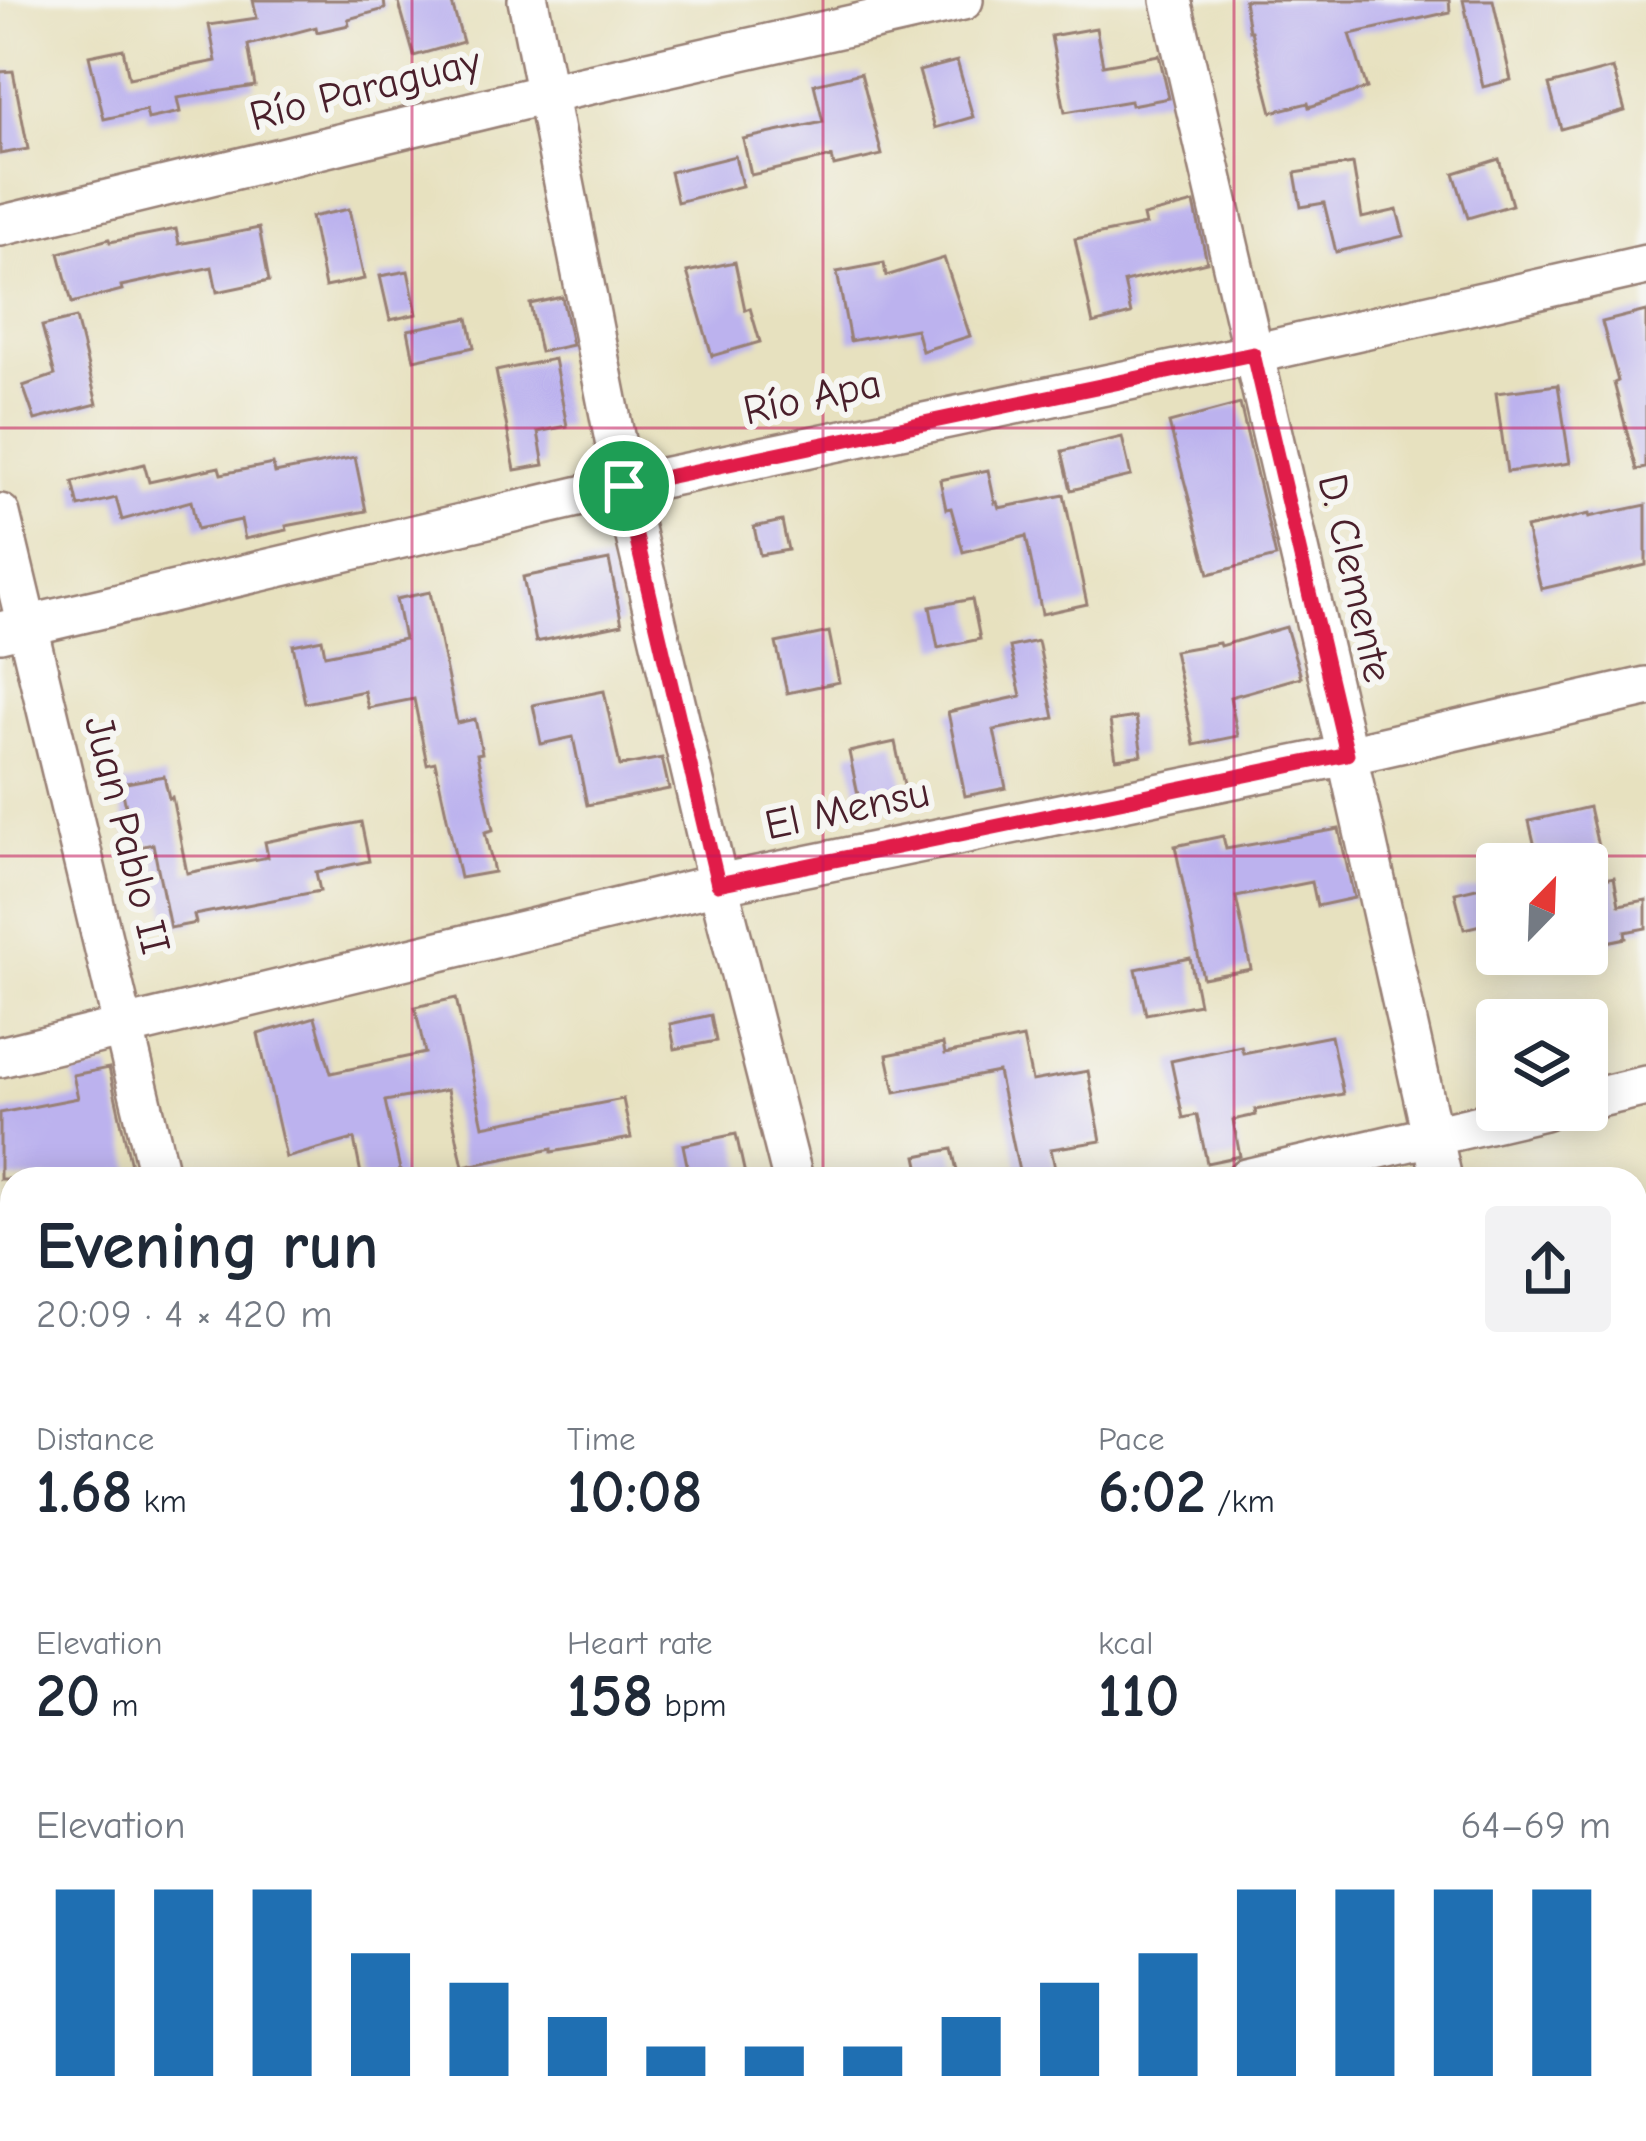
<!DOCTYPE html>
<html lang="en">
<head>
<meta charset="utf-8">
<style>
	:root { --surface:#fff; --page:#f2f2f3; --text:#1f2937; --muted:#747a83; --accent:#1f6fb2 }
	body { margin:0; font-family:"Comic Neue",sans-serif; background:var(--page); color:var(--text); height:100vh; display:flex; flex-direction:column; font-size:45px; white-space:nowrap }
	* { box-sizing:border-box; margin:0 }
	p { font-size:39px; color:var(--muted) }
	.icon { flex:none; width:66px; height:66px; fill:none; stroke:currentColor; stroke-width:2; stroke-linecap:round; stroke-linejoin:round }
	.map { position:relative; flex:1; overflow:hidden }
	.panel { position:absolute; left:0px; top:1167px; width:1647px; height:975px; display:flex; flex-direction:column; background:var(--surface); border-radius:36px 36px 0 0; box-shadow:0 6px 30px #0003 }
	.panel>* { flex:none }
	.needle { width:78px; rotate:23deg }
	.tools { position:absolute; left:1476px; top:843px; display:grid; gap:24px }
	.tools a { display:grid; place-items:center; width:132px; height:132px; border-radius:12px; background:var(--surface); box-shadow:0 6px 30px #0003; font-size:60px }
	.pin { position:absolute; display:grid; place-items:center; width:102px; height:102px; color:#fff; margin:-51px; border:6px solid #fff; border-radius:50%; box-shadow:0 3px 12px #0007 }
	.round { display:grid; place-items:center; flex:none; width:126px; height:126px; border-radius:12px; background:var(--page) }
	.headline { display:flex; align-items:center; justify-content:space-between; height:204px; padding:0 36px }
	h1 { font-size:66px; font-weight:700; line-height:90px }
	.metrics { display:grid; grid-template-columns:repeat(3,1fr); gap:18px; height:204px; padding:12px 36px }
	.metrics div { display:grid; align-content:center }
	.metrics b { font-size:60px; font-weight:700 }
	.metrics small { font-size:33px; font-weight:400 }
	.metrics p { font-size:33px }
	.chart { height:336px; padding:24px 36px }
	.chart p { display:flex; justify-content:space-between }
	.chart svg { width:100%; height:216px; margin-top:12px; stroke:var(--accent); stroke-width:6 }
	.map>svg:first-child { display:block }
</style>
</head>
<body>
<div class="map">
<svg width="1646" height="2141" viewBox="0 0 1646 2141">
	<rect width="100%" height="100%" fill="#f6f6f2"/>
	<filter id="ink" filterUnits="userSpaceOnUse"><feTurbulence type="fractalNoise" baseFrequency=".00833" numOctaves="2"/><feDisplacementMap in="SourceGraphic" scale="24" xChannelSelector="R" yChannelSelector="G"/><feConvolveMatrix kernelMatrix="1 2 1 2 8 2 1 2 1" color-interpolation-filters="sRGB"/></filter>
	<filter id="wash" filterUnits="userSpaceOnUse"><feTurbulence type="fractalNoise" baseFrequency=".004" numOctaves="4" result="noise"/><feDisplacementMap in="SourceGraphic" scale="48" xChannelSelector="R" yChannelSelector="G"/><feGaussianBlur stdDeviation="2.7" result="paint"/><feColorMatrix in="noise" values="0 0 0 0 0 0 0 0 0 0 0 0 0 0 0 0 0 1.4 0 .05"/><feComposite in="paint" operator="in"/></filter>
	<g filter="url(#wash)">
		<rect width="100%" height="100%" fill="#e7e1bf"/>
		<g id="blocks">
			<!-- building -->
			<g fill="#bcb2ee">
				<path d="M 253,0 L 384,0 L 385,9 L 348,19 L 349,25 L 317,32 L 316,27 L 248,45 L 255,86 L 177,98 L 180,112 L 148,119 L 146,110 L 104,119 L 89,56 L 123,49 L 129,78 L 216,61 L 209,25 L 257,18 Z"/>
				<path d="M 398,0 L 451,0 L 463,42 L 414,56 Z"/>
				<path d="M 1244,0 L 1449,0 L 1450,12 L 1350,34 L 1367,88 L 1309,107 L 1308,103 L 1272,112 L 1251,31 L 1249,31 Z"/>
				<path d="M 1463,0 L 1493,0 L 1511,80 L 1483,87 Z"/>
				<path d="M 1096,28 L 1103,65 L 1159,55 L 1169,98 L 1131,105 L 1130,101 L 1065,112 L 1051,36 Z"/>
				<path d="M 957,61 L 973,117 L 935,128 L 919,71 Z"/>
				<path d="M 1613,68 L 1625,111 L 1561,129 L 1549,85 Z"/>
				<path d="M 13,71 L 28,149 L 0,154 L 0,72 Z"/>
				<path d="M 861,73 L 882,155 L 834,166 L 832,157 L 751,175 L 743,139 L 823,122 L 814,84 Z"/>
				<path d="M 735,156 L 742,186 L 677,202 L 670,172 Z"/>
				<path d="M 1499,159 L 1512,205 L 1468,218 L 1454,173 Z"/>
				<path d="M 1353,164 L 1362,218 L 1397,210 L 1404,236 L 1336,252 L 1324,203 L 1301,207 L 1295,173 Z"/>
				<path d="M 1194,203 L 1207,262 L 1124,282 L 1131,314 L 1093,324 L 1075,239 L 1145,225 L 1143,216 Z"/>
				<path d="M 349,209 L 364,279 L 325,287 L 311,217 Z"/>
				<path d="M 259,228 L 269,281 L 217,292 L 212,267 L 121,286 L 122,290 L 72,303 L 59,253 L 109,239 L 110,242 L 176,229 L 179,244 Z"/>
				<path d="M 944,258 L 970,336 L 922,351 L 916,329 L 850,341 L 837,272 L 884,263 L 886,276 Z"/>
				<path d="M 735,262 L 745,310 L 750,308 L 760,342 L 712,356 L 687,272 Z"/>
				<path d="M 408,271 L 417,314 L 390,320 L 380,276 Z"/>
				<path d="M 562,297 L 572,345 L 540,352 L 530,304 Z"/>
				<path d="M 1646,311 L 1646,468 L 1637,470 L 1614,383 L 1618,381 L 1602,322 Z"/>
				<path d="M 76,318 L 97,404 L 35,420 L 23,386 L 55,375 L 42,326 Z"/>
				<path d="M 468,318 L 474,347 L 414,360 L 408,330 Z"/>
				<path d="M 554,359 L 567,426 L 538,432 L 544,465 L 515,470 L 496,371 Z"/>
				<path d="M 1558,385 L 1570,463 L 1507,472 L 1496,393 Z"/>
				<path d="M 1240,404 L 1276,557 L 1209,574 L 1169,423 Z"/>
				<path d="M 1122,437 L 1131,476 L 1071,490 L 1062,451 Z"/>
				<path d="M 355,457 L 366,511 L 286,526 L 287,530 L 245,539 L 241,520 L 197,529 L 191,501 L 122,520 L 116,498 L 79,507 L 73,482 L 144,464 L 149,482 L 219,467 L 221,474 L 273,464 L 275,473 Z"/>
				<path d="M 988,470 L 995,503 L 997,502 L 999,508 L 1064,495 L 1087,604 L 1042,614 L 1026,536 L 963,552 L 951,508 L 946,509 L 940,480 Z"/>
				<path d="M 1646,505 L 1646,565 L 1541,589 L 1526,528 L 1589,514 L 1589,517 Z"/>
				<path d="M 782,521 L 788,550 L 760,555 L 754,527 Z"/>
				<path d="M 609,560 L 622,624 L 536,642 L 523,577 Z"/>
				<path d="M 430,592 L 457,723 L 475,719 L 482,753 L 477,754 L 493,830 L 485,832 L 494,872 L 460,878 L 435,762 L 427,764 L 414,699 L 368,708 L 364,691 L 305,703 L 293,645 L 322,639 L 325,655 L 404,639 L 396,599 Z"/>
				<path d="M 972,599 L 980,639 L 938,648 L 930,607 Z"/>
				<path d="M 1286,627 L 1301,677 L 1230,697 L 1238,736 L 1194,745 L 1174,651 L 1219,643 L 1220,646 Z"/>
				<path d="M 829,632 L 839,682 L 787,693 L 776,643 Z"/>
				<path d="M 1038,641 L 1054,718 L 994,730 L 1006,788 L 965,796 L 948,712 L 1021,696 L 1010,647 Z"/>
				<path d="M 604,691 L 620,766 L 662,758 L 669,789 L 587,805 L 573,737 L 541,744 L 533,705 Z"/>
				<path d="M 1136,717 L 1142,755 L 1116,759 L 1110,721 Z"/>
				<path d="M 895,742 L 907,800 L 861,809 L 849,752 Z"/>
				<path d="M 164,776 L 169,798 L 172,797 L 187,873 L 268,857 L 265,842 L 361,822 L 369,861 L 316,872 L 320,891 L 194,915 L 196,923 L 170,928 L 153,844 L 130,849 L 122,808 L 126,807 L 121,784 Z"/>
				<path d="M 1589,807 L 1602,864 L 1539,864 L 1529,821 Z"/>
				<path d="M 1339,829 L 1354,898 L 1317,906 L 1312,882 L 1236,897 L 1251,969 L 1203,978 L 1175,846 L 1223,836 L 1226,849 Z"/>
				<path d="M 1614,877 L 1619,905 L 1646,900 L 1646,928 L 1625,932 L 1626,938 L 1587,946 L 1587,883 Z"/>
				<path d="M 1497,883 L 1497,921 L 1464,929 L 1455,893 Z"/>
				<path d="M 1190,958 L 1199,1004 L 1146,1014 L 1136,969 Z"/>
				<path d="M 456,998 L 483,1126 L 623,1099 L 631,1138 L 552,1152 L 552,1149 L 463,1167 L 447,1090 L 385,1101 L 402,1179 L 362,1179 L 354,1139 L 286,1158 L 258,1034 L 315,1017 L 331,1073 L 425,1053 L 415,1007 Z"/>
				<path d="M 711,1015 L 716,1041 L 675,1049 L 670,1024 Z"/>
				<path d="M 1331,1036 L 1343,1094 L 1255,1110 L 1256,1115 L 1233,1120 L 1240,1156 L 1207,1163 L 1197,1115 L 1183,1118 L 1171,1061 L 1241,1046 L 1243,1053 Z"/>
				<path d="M 1023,1038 L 1032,1081 L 1088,1071 L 1101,1141 L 1051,1149 L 1055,1168 L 1020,1176 L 998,1072 L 895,1092 L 887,1055 L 943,1044 L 945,1054 Z"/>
				<path d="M 109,1068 L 134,1179 L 0,1179 L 0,1113 L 78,1098 L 73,1075 Z"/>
				<path d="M 736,1134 L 746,1179 L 690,1179 L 683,1145 Z"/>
				<path d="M 952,1149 L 959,1179 L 922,1179 L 917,1156 Z"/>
			</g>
		</g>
	</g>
	<g filter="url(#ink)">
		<use href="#blocks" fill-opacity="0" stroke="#988075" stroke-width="3"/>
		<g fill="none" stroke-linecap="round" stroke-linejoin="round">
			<!-- street casing -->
			<g stroke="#988075" stroke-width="44">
				<g id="street">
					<path d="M 528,0 L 624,486 L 718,884 L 793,1179"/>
					<path d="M 1171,0 L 1347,755 L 1442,1179"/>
					<path d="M 0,226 L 546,94 L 963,0"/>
					<path d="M 0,514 L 160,1179"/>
					<path d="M 0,632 L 624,486 L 1253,354 L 1646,265"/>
					<path d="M 0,1057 L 718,884 L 1347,755 L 1646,687"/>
					<path d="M 1587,1100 L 1646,1086"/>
					<path d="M 1246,1179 L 1544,1110"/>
					<path d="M 0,1468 L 12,1465"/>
					<path d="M 1635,1515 L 1646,1512"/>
					<path d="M 0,1879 L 12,1876"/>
					<path d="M 1635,1921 L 1646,1918"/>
					<path d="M 1635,1949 L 1646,1996"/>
					<path d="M 396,2130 L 399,2141"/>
					<path d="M 1046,2130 L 1049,2141"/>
				</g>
			</g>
			<!-- street -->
			<use href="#street" stroke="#fff" stroke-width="39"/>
		</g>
	</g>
	<g fill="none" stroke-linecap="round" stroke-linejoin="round" filter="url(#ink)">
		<!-- route casing -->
		<g stroke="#fff" stroke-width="24">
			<path id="route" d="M 1253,354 L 1347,754 L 718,884 L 624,486 Z"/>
		</g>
		<!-- route -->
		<use href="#route" stroke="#e11d48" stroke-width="15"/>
	</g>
	<!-- grid -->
	<path fill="none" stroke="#c2185b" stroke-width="3" stroke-opacity="0.55" d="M 412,0 L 412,1179M 823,0 L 823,1179M 1234,0 L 1234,1179M 0,428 L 1646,428M 0,856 L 1646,856M 0,1285 L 12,1285M 1635,1285 L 1646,1285M 0,1713 L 12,1713M 1635,1713 L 1646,1713M 412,2130 L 412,2141M 823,2130 L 823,2141M 1234,2130 L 1234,2141"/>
	<g text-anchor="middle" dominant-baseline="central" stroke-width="12" stroke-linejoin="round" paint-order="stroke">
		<!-- street labels -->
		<g font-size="42" fill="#4a1f2b" stroke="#f6f6f2">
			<text transform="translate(365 89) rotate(-14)">Río Paraguay</text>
			<text transform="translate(812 397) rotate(-12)">Río Apa</text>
			<text transform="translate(1355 578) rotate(77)">D. Clemente</text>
			<text transform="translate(847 809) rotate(-12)">El Mensu</text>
			<text transform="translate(127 835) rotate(76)">Juan Pablo II</text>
		</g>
	</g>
</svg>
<div class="tools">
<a><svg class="needle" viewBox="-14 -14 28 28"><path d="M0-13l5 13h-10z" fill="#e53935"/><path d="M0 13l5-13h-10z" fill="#747a83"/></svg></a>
<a><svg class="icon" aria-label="layers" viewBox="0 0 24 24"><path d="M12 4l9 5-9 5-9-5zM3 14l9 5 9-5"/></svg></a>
</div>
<div class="pin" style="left:624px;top:486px;background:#1e9e55"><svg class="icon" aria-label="arrive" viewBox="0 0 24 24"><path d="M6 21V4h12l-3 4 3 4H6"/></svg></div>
<section class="panel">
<div class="headline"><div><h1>Evening run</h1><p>20:09 · 4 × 420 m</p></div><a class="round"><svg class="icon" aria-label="share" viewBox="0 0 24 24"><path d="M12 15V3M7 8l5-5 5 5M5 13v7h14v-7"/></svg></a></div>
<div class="metrics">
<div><p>Distance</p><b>1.68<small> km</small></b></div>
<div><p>Time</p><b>10:08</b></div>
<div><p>Pace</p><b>6:02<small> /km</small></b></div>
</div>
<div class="metrics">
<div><p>Elevation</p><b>20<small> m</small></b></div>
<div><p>Heart rate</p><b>158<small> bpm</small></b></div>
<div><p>kcal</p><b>110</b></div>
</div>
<div class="chart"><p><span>Elevation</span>64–69 m</p>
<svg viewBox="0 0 160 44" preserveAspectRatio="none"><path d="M5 44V6M15 44V6M25 44V6M35 44V19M45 44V25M55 44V32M65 44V38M75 44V38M85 44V38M95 44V32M105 44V25M115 44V19M125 44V6M135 44V6M145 44V6M155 44V6"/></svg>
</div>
</section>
</div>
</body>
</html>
